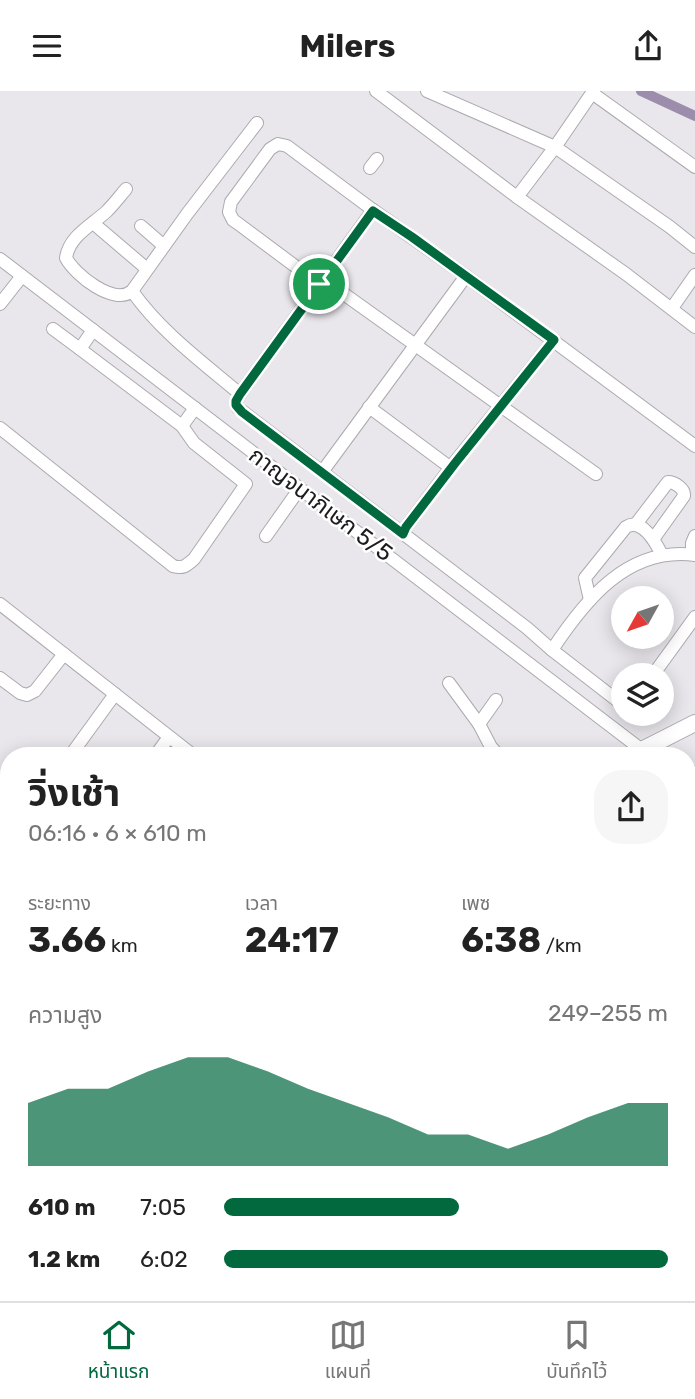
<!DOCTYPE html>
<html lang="th">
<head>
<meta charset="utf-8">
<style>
	:root { --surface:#fff; --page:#f6f6f6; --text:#222; --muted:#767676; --line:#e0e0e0; --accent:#02693f }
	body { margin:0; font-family:Rubik,"Noto Sans Thai",sans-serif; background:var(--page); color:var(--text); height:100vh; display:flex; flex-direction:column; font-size:26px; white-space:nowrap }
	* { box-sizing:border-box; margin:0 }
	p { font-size:23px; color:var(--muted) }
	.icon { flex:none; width:38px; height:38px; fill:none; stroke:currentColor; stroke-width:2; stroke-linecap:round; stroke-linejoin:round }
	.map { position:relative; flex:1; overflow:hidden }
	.drawer { position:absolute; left:0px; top:656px; width:696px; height:555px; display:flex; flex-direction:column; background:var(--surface); border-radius:28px 28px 0 0; box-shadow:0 4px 18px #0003 }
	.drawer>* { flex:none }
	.needle { width:46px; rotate:230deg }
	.fabs { position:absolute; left:611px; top:495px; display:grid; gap:14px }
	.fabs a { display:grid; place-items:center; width:63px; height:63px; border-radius:50%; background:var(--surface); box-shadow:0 4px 18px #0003; font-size:35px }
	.pin { position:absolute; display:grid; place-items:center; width:60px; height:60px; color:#fff; margin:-30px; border:4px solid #fff; border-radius:50%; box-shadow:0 2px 7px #0007 }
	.round { display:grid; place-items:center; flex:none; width:74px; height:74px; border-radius:28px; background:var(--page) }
	.overview { display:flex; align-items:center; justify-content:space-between; height:119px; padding:0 28px }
	h1 { font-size:38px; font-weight:700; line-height:52px }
	.stats { display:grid; grid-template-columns:repeat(3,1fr); gap:10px; height:119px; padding:7px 28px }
	.stats div { display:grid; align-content:center }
	.stats b { font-size:35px; font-weight:700 }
	.stats small { font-size:19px; font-weight:400 }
	.stats p { font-size:19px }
	.chart { height:196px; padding:14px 28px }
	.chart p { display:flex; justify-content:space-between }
	.chart svg { width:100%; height:126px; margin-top:7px; fill:var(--accent); opacity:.7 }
	ul { padding:0 28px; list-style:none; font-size:23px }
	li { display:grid; grid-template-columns:112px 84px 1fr; align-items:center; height:52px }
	li i { height:18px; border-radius:9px; background:var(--accent) }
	header { display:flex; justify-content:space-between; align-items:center; height:91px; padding:0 28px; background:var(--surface); font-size:32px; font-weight:700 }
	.menu { display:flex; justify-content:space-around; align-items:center; height:98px; border-top:2px solid var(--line); background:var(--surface); font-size:19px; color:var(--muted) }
	.menu a { display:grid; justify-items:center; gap:4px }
	.menu .selected { color:var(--accent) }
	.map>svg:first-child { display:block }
</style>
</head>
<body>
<header><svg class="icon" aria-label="menu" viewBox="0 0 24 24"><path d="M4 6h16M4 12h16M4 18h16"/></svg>Milers<svg class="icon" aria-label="share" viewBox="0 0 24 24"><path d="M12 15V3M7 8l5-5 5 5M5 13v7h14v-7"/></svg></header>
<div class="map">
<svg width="695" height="1210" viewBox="0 0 695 1210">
	<rect width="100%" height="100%" fill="#e9e6ec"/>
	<!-- water -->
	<path fill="#9d8dad" d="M 255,1202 L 593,1202 L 583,1210 L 265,1210 Z"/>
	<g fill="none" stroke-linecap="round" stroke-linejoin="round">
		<!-- canal -->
		<path stroke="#9d8dad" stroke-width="10" d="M 641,0 L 695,25"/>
		<!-- minor casing -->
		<g stroke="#aca9af" stroke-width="14">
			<g id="minor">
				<path d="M 376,0 L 517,106"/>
				<path d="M 427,0 L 555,56 L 670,136 L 695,156"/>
				<path d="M 695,76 L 592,2 L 555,56 L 517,106 L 626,183 L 695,236"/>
				<path d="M 370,77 L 377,68"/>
				<path d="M 126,98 C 120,105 114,113 107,120 C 92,134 69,145 66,167 C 75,184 114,215 132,200 L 187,123 L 257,32"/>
				<path d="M 373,119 L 240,303 C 237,309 234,312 238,317 L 527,537 L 552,559 C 585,509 628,455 695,464"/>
				<path d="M 93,132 L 147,178"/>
				<path d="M 141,135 L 164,155"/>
				<path d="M 0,168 L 642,659"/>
				<path d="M 323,188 L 596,383"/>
				<path d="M 319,193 L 240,134 L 233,129 L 229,121 L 231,111 L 270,58 L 278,53 L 287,55 L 373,119 L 466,185 L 695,355"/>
				<path d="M 132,200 C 161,241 202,271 240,303"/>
				<path d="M 0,213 L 22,185"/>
				<path d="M 672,217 L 695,184"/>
				<path d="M 53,238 L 80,258"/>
				<path d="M 93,239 L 80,258 L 182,335 L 195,317"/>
				<path d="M 369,316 L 451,377"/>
				<path d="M 0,337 L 173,475 C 183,478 186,475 194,468 L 246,393 L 194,352 L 182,335"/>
				<path d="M 322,381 L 466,185"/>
				<path d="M 636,433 L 668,391 C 675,391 685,398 684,405 L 654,447"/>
				<path d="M 403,443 L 406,436 L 455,371 L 554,249"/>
				<path d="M 266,445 L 300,397"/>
				<path d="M 692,463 L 692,452 L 695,445"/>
				<path d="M 590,509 L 585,487 L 626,436 C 642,426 656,452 662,464"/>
				<path d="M 0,513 L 194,665"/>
				<path d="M 552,559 L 623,614"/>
				<path d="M 653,584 L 695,526"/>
				<path d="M 0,587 L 20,602 L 27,604 L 35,600 L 64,563"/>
				<path d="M 449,592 L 479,633 L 491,656 L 499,665"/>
				<path d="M 479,633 L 496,609"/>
				<path d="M 70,665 L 115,603"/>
				<path d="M 155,665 L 169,646"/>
				<path d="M 0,774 L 9,781"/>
				<path d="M 688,1121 L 688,1131"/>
				<path d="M 0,1151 L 9,1158"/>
				<path d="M 67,1202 L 77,1210"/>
				<path d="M 631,1202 L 639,1210"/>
				<path d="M 667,1202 L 671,1210"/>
				<path d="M 43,1210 L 49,1202"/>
				<path d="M 615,1210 L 623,1202"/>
			</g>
		</g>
		<!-- major casing -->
		<g stroke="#aca9af" stroke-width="18">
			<g id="major">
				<path d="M 630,665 L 695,632"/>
				<path d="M 688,772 L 695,768"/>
				<path d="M 0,955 L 9,953"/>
				<path d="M 0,1081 L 9,1079"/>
			</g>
		</g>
		<!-- highway casing -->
		<g stroke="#aca9af" stroke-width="21">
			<g id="highway">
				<path d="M 688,689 L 695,685"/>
				<path d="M 688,721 L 695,717"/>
				<path d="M 0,1003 L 9,1000"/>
				<path d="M 0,1033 L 9,1030"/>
			</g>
		</g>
		<!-- minor -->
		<use href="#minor" stroke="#fff" stroke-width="12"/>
		<!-- major -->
		<use href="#major" stroke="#fff" stroke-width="16"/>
		<!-- highway -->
		<use href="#highway" stroke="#fff" stroke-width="19"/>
	</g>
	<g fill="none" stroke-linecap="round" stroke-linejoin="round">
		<!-- route casing -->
		<g stroke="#fff" stroke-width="14">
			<path id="route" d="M 373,120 L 412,146 L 554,249 L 456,371 L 406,436 L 403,443 L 242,321 L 236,314 L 236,310 L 240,303 Z"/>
		</g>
		<!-- route -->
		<use href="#route" stroke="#02693f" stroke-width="9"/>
	</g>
	<g text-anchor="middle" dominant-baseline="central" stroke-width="5" stroke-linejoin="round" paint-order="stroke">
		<!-- street labels -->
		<g font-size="23" fill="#1c1b1d" stroke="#fff">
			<text transform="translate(321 413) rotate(37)">กาญจนาภิเษก 5/5</text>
		</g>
	</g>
</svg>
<div class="fabs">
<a><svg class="needle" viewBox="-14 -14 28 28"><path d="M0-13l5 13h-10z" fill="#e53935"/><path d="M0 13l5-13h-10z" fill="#767676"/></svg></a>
<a><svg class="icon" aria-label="layers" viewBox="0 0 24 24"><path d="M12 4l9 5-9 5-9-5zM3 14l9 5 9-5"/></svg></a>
</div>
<div class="pin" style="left:319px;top:193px;background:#1e9e55"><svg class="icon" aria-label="arrive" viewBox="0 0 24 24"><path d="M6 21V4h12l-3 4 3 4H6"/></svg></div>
<section class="drawer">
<div class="overview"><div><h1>วิ่งเช้า</h1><p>06:16 · 6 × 610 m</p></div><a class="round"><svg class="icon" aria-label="share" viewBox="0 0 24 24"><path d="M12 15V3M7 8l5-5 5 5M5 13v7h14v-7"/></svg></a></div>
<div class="stats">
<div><p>ระยะทาง</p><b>3.66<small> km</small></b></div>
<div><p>เวลา</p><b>24:17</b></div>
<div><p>เพซ</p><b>6:38<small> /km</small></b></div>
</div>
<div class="chart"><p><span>ความสูง</span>249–255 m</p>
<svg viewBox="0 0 160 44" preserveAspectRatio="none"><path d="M0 44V22L10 17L20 17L30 11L40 6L50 6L60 11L70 17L80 22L90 27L100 33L110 33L120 38L130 33L140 27L150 22L160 22V44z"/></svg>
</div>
<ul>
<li><b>610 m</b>7:05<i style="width:53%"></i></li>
<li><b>1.2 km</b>6:02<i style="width:100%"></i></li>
</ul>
</section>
</div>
<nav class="menu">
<a class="selected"><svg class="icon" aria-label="home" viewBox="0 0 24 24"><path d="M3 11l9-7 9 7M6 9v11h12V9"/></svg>หน้าแรก</a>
<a><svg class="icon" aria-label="map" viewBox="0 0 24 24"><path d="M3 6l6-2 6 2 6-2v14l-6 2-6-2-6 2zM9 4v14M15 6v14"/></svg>แผนที่</a>
<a><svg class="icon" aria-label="saved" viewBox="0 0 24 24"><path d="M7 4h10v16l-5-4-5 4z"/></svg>บันทึกไว้</a>
</nav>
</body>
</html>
